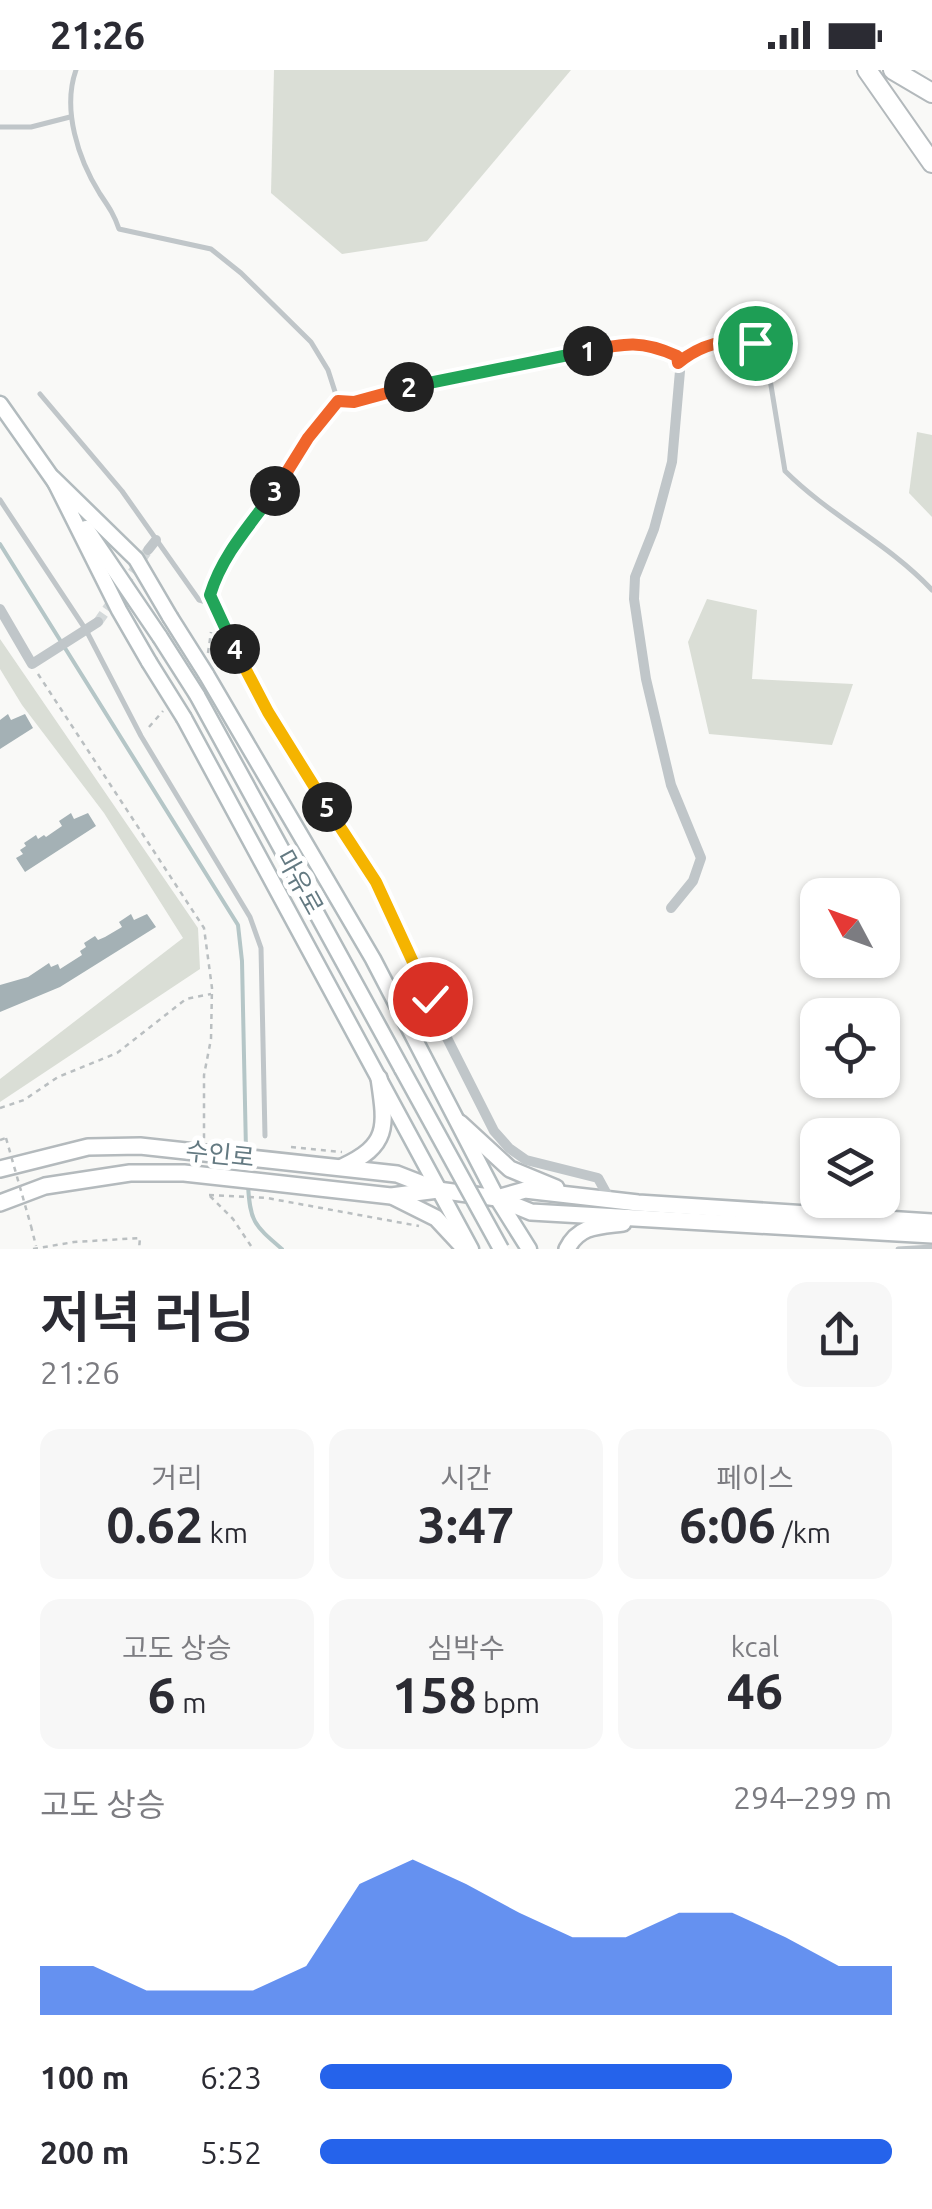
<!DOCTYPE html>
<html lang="ko">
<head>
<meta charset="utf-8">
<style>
	:root { --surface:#fff; --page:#f7f7f7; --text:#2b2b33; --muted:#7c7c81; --accent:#2563eb }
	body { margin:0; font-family:Ubuntu,"Noto Sans KR",sans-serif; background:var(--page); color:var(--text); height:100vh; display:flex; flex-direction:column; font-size:38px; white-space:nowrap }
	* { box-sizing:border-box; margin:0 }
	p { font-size:32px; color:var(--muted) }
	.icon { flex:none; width:55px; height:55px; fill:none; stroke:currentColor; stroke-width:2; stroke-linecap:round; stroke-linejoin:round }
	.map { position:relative; height:1179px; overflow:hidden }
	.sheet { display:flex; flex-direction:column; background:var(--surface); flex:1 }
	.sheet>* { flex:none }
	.needle { width:65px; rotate:311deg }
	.fabs { position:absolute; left:800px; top:808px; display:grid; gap:20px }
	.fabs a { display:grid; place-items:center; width:100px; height:100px; border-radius:20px; background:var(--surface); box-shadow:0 2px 8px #0004; font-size:50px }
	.pin { position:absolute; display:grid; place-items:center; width:85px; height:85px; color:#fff; margin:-42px; border:5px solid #fff; border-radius:50%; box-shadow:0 2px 10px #0007 }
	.km { position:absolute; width:50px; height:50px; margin:-25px; border-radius:50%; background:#222; color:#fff; font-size:28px; line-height:50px; text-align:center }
	.round { display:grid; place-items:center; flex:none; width:105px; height:105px; border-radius:20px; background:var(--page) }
	.head { display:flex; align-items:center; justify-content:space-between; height:170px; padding:0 40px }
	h1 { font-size:55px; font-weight:600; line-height:75px }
	.figures { display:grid; grid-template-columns:repeat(3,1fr); gap:15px; height:170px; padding:10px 40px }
	.figures div { display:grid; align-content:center; border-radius:20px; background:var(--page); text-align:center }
	.figures b { font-size:50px; font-weight:600 }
	.figures small { font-size:28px; font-weight:400 }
	.figures p { font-size:28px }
	.chart { height:280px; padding:20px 40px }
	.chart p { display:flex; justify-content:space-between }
	.chart svg { width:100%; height:180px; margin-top:10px; fill:var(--accent); opacity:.7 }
	ul { padding:0 40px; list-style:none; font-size:32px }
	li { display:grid; grid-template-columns:160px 120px 1fr; align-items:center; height:75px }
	li i { height:25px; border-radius:12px; background:var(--accent) }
	.status { display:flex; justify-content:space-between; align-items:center; height:70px; padding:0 50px; background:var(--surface); direction:ltr }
	.status svg { height:28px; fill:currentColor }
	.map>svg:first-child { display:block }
</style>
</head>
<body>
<div class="status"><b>21:26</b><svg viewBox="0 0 49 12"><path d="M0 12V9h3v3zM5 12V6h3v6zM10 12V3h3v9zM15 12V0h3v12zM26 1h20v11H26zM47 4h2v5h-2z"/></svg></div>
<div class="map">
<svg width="932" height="1179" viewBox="0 0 932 1179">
	<rect width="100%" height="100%" fill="#f9f9f7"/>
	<!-- green -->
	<g fill="#daded6">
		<path d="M 274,0 L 571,0 L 427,171 L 342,184 L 271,123 Z"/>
		<path d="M 917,362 L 932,365 L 932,447 L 909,423 Z"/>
		<path d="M 707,529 L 757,540 L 752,609 L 853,614 L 832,675 L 709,664 L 688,572 Z"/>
		<path d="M 0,569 L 198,858 L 200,899 L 0,1032 L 0,1009 L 183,868 L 104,743 L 22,635 L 0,599 Z"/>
	</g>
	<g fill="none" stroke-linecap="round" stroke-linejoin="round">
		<!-- stream -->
		<g stroke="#b5c6c7" stroke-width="4">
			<path d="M 0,474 L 238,855 L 242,891 L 246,1081"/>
			<path d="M 248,1115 C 250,1152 254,1155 282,1179"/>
		</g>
	</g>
	<!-- building -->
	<g fill="#a4b1b5">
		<path d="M 8,644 L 11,650 L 25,644 L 33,658 L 0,679 L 0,650 Z"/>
		<path d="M 71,743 L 74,749 L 88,743 L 96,756 L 25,802 L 16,788 L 23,784 L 20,780 L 26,776 L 24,773 L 36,765 L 38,769 L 44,765 L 46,767 L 62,756 L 59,751 Z"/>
		<path d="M 131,844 L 134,850 L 147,844 L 156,857 L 60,917 L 0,942 L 0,915 L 28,907 L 49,893 L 51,897 L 58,894 L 60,899 L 82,885 L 80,881 L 86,877 L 84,873 L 95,866 L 98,870 L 105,867 L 122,857 L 119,852 Z"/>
	</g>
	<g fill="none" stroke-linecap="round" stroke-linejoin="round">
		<!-- street-tunnel -->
		<path stroke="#d4d9da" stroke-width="10" stroke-dasharray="10 5" stroke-linecap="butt" d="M 98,552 L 148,480"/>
		<!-- secondary casing -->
		<g stroke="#b2bbbe" stroke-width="19">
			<g id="secondary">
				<path d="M 0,334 L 57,415"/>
				<path d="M 86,458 L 160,567"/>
				<path d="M 149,592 L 119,540 L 53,408 L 136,489 L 170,547"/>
				<path d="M 206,604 L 373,889 L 497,1128 L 529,1179"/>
				<path d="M 197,625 L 402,999"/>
				<path d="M 184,648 L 471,1179"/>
			</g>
		</g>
		<!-- primary casing -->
		<g stroke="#b4babd" stroke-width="20">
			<g id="primary">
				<path d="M 460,1053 L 510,1099 L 556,1118"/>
				<path d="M 342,1097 C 390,1075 386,1056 379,1008"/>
				<path d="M 0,1099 L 88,1077 L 140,1076 L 397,1104 L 438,1120"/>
				<path d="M 394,1127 L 436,1148 L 465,1179"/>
				<path d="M 497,1128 L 525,1120 L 638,1133 L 932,1152"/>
				<path d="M 0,1133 L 45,1116 L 130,1103 L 184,1103 L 391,1126 L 438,1120 L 497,1128 L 531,1142 L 932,1165"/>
				<path d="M 567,1179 C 579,1155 599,1156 623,1153"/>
			</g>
		</g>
		<!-- highway casing -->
		<g stroke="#b3b9bc" stroke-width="22">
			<g id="highway">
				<path d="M 867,0 L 932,93"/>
				<path d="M 893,0 L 932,23"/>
			</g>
		</g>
		<!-- path -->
		<g stroke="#babfc1" stroke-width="2.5" stroke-dasharray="5 5" stroke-linecap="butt">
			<path d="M 208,583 L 211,562"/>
			<path d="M 38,604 L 204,858 L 212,918 L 211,969 L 204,1005 L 204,1070"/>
			<path d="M 149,657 L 163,641"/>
			<path d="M 0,1038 L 24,1030 L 58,1007 L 117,983 L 186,929 L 211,924"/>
			<path d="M 0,1070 L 6,1068"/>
			<path d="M 291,1077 L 342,1082"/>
			<path d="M 209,1125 L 267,1128 L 419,1156"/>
			<path d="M 210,1126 L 233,1149 L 253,1179"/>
			<path d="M 31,1156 L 36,1176"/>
			<path d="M 33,1179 L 74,1172 L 140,1168 L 139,1179"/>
		</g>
		<!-- lane -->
		<g stroke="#c0c6c9" stroke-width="5">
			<path d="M 76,0 C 62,39 78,89 100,124 C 108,136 114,144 119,159 L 211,179 L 241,203 L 311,272 L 328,300 L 338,331"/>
			<path d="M 0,57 L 31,57 L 70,47"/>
			<path d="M 681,291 C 695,279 735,262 754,273 C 757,274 763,283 766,285 L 785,401 C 830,446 888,473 932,520"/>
			<path d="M 40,324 L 122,421 L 199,530 L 210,533"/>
			<path d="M 0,430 L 86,560 L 141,666 L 250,847 L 261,878 L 265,1066"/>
			<path d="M 898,1179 L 932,1177"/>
		</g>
		<!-- street -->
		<g stroke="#c0c6c9" stroke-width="10">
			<path d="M 148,480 L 156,470"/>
			<path d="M 0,539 L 32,594 L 98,552"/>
			<path d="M 610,1130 L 598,1108 L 526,1090 L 509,1078 L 494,1061 L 447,968 L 376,812 L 268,642 L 215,541 L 210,525 L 229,482 L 328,341 L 338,331 L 354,332 L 395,319 L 627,273 L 655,276 L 677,286 L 680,301 L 672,392 L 654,459 L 635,507 L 634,529 L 646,609 L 671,715 L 701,788 L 693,811 L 671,838"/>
		</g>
		<!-- secondary -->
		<use href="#secondary" stroke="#fff" stroke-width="14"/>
		<!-- primary -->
		<use href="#primary" stroke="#fff" stroke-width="15"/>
		<!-- highway -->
		<use href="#highway" stroke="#fff" stroke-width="18"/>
		<!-- secondary-bridge casing -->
		<g stroke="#b2bbbe" stroke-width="19" stroke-linecap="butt">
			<g id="secondary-bridge">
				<path d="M 170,547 L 206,604"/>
				<path d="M 160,567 L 197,625"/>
				<path d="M 149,592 L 184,648"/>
				<path d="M 402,999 L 501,1179"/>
			</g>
		</g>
		<!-- path-bridge -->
		<path stroke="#babfc1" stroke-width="2.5" stroke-dasharray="5 5" stroke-linecap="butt" d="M 6,1068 L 31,1156"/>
		<!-- secondary-bridge -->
		<use href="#secondary-bridge" stroke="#fff" stroke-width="14"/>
	</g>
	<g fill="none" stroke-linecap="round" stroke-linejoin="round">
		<!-- split-1 casing -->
		<g stroke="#fff" stroke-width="20">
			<path id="split-1" d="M 588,281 C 625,273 642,270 677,286 L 678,293 C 700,275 727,267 755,273"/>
		</g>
		<!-- split-2 casing -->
		<g stroke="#fff" stroke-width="20">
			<path id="split-2" d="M 409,317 L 588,281"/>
		</g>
		<!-- split-3 casing -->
		<g stroke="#fff" stroke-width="20">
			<path id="split-3" d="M 275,421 L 308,368 L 338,331 L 354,332 L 409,317"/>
		</g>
		<!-- split-4 casing -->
		<g stroke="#fff" stroke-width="20">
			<path id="split-4" d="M 235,579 L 210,525 C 222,485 250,455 275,421"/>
		</g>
		<!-- split-5 casing -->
		<g stroke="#fff" stroke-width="20">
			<path id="split-5" d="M 235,579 L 268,642 L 327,737"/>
		</g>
		<!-- split-6 casing -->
		<g stroke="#fff" stroke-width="20">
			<path id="split-6" d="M 327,737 L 376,812 L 430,929"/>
		</g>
		<!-- split-1 -->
		<use href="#split-1" stroke="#f0652b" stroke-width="12"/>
		<!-- split-2 -->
		<use href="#split-2" stroke="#22a559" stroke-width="12"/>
		<!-- split-3 -->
		<use href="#split-3" stroke="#f0652b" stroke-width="12"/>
		<!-- split-4 -->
		<use href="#split-4" stroke="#22a559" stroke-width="12"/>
		<!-- split-5 -->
		<use href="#split-5" stroke="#f5b400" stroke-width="12"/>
		<!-- split-6 -->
		<use href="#split-6" stroke="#f5b400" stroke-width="12"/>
	</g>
	<g text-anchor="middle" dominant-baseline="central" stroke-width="10" stroke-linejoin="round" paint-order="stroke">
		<!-- street labels -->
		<g font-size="25" fill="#647a82" stroke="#fff">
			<text transform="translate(300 812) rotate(61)">마유로</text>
			<text transform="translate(220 1084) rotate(6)">수인로</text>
		</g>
	</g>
</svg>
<div class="fabs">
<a><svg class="needle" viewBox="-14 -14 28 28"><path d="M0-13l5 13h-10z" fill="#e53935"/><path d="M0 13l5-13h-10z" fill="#7c7c81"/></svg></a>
<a><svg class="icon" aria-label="locate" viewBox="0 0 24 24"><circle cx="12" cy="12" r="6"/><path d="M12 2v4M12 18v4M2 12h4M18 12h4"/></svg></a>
<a><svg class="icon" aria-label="layers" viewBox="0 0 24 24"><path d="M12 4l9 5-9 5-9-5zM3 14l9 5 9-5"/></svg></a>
</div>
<div class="pin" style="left:755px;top:273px;background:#1e9e55"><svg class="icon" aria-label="arrive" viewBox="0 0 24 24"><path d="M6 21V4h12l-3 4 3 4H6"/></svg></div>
<div class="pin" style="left:430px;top:929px;background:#d93025"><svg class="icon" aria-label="check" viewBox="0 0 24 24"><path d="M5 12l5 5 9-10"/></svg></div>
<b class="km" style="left:588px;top:281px">1</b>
<b class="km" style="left:409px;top:317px">2</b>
<b class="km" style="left:275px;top:421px">3</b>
<b class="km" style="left:235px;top:579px">4</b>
<b class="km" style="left:327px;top:737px">5</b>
</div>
<section class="sheet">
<div class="head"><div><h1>저녁 러닝</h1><p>21:26</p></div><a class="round"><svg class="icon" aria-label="share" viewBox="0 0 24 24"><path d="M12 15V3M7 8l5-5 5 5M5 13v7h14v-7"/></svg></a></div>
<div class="figures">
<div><p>거리</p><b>0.62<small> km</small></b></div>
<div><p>시간</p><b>3:47</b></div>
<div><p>페이스</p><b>6:06<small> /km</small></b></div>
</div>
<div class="figures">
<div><p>고도 상승</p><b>6<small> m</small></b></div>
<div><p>심박수</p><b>158<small> bpm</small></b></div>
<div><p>kcal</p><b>46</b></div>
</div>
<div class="chart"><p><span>고도 상승</span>294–299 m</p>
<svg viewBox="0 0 160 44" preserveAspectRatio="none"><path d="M0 44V32L10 32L20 38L30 38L40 38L50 32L60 12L70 6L80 12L90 19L100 25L110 25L120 19L130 19L140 25L150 32L160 32V44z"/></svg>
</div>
<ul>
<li><b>100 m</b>6:23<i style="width:72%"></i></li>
<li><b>200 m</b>5:52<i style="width:100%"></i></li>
</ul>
</section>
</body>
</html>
